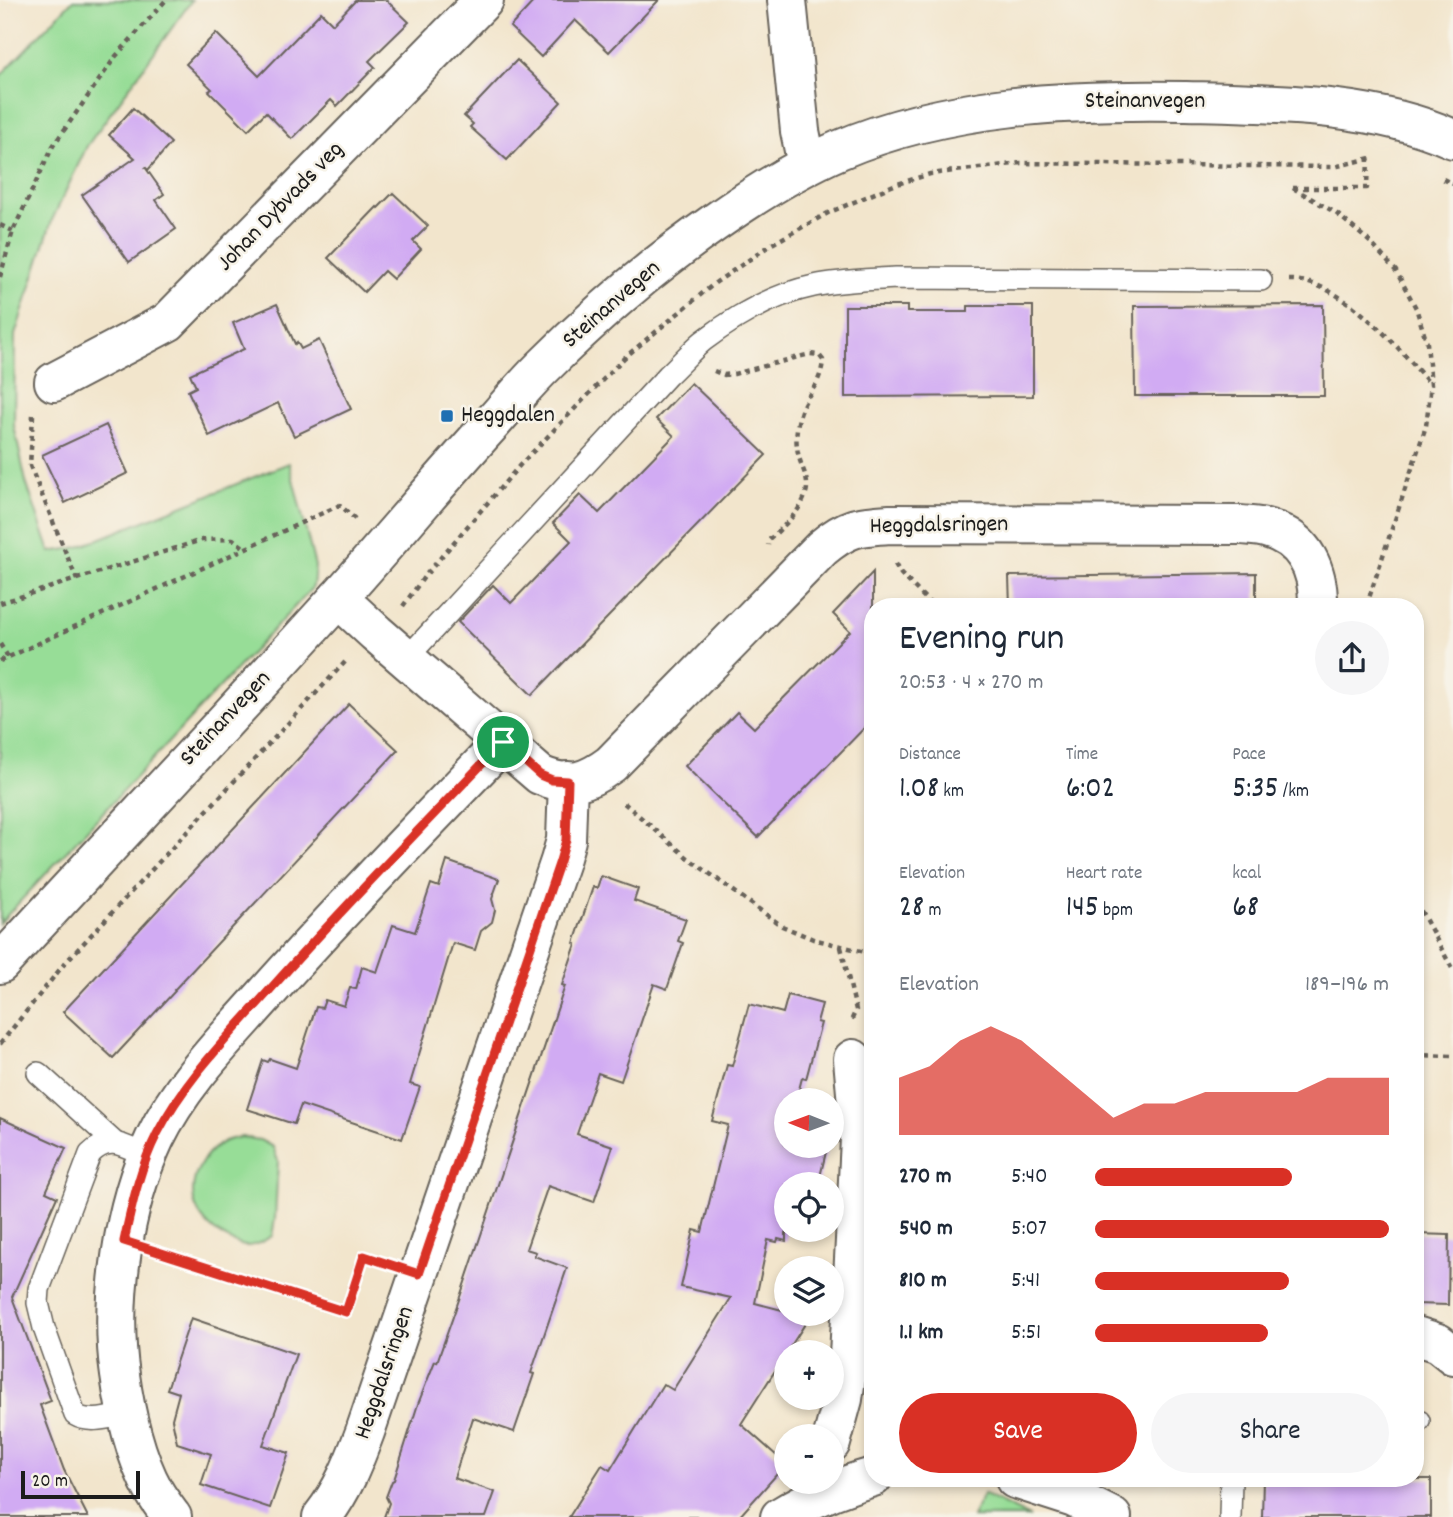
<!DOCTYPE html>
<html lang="en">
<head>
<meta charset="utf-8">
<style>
	:root { --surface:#fff; --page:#f6f6f7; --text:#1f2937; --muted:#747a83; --accent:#d93025 }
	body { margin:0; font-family:Dekko,sans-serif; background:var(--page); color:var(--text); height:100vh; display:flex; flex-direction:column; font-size:26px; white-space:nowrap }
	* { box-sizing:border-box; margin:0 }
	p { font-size:23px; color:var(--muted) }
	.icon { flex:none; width:38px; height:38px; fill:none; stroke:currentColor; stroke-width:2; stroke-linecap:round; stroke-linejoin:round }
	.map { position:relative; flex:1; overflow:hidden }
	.panel { position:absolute; left:864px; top:598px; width:560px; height:889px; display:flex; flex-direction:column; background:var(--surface); border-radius:28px; box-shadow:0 4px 10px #0003 }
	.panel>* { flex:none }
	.needle { width:46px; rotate:271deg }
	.controls { position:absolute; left:774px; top:1088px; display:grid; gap:14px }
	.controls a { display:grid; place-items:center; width:70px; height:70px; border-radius:50%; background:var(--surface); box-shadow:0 4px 10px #0003; font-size:35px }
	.scale { position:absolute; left:21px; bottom:18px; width:119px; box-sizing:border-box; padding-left:7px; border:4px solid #1c1c1c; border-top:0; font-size:19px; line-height:24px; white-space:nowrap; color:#1c1c1c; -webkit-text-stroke:5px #f7f3e8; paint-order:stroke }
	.pin { position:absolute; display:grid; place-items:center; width:60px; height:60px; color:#fff; margin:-30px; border:4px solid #fff; border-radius:50%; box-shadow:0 2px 7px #0007 }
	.round { display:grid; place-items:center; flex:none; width:74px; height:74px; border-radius:37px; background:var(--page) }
	.overview { display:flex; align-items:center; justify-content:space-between; height:119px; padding:0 35px }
	h1 { font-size:38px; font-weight:600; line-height:52px }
	.metrics { display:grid; grid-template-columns:repeat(3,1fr); gap:10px; height:119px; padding:7px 35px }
	.metrics div { display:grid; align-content:center }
	.metrics b { font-size:30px; font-weight:600 }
	.metrics small { font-size:19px; font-weight:400 }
	.metrics p { font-size:19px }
	.chart { height:196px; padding:14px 35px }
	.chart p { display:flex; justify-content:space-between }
	.chart svg { width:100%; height:126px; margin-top:7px; fill:var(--accent); opacity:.7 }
	.action { display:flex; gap:14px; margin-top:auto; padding:14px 35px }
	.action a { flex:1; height:80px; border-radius:42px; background:var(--accent); color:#fff; font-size:28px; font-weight:600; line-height:80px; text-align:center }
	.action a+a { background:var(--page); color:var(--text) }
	ul { padding:0 35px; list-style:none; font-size:23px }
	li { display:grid; grid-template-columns:112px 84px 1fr; align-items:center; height:52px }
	li i { height:18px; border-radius:9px; background:var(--accent) }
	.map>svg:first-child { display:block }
</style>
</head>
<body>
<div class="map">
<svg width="1453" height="1517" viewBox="0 0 1453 1517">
	<rect width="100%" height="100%" fill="#f7f3e8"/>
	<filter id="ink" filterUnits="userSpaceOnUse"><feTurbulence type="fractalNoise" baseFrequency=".0143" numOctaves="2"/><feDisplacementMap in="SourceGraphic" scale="14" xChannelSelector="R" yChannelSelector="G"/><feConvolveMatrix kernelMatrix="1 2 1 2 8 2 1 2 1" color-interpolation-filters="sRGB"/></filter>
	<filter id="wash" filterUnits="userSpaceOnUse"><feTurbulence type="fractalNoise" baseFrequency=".00686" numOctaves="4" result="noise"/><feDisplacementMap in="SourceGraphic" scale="28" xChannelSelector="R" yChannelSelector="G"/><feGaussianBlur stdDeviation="1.57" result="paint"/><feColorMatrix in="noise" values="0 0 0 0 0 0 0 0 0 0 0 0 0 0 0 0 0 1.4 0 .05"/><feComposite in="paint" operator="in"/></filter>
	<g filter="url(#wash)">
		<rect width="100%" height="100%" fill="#f2e5cc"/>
		<!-- green -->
		<g fill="#97dd97" stroke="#5a7c5a" stroke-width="2">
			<path d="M 73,0 L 192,0 L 87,146 L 52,220 L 15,335 L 14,426 L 26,482 L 50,552 L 79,547 L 289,463 L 315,566 L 313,587 L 0,923 L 0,76 Z"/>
			<path d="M 241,1137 L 260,1140 L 273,1147 L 278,1161 L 275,1219 L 272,1236 C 265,1240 255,1247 246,1246 C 240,1246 231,1241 226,1238 C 212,1231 198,1217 194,1201 C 189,1178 204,1151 225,1141 C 230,1139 236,1138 241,1137 Z"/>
			<path d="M 983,1494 L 1030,1517 L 972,1517 Z"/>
		</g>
		<g id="blocks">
			<!-- building -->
			<g fill="#d1abf3">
				<path d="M 356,0 L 386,0 L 409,22 L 369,61 L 375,67 L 337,106 L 331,100 L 292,139 L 266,112 L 248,130 L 209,91 L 212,89 L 186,64 L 216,33 L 259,76 L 321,12 L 333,24 Z"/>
				<path d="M 535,0 L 659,0 L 609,52 L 575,20 L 541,57 L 510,27 Z"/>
				<path d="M 517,60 L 561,102 L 507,160 L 470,127 L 473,124 L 464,116 Z"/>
				<path d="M 133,108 L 171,143 L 148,170 L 145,167 L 164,194 L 156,200 L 176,229 L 129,262 L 82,195 L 135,158 L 109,135 Z"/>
				<path d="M 393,193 L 428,226 L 413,241 L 421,249 L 393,279 L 384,271 L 364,292 L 328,258 L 377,207 L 378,208 Z"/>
				<path d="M 277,304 L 295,344 L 297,342 L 301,349 L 319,340 L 351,409 L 294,436 L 278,403 L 209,436 L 188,391 L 196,387 L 190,374 L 244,349 L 233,323 Z"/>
				<path d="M 1323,305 L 1324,396 L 1135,396 L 1134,306 Z"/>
				<path d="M 845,306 L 907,306 L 907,312 L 968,312 L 968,306 L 1033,306 L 1033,396 L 845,397 Z"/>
				<path d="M 691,383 L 766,455 L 532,695 L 458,622 L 493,585 L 511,603 L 571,541 L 553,523 L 580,495 L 599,513 L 674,436 L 656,419 Z"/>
				<path d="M 106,425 L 128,473 L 65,503 L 42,455 Z"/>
				<path d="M 873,572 L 873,719 L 758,837 L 685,766 L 737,712 L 754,728 L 850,631 L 833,614 Z"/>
				<path d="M 1256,573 L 1256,607 L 1010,607 L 1009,576 Z"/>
				<path d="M 349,704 L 398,750 L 174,990 L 175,991 L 113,1058 L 63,1012 Z"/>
				<path d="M 447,861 L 499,879 L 492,899 L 495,910 L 492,922 L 481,931 L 475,950 L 453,943 L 410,1084 L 420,1087 L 402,1139 L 301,1105 L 294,1124 L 247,1109 L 263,1060 L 268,1062 L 270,1059 L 296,1068 L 316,1007 L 322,1008 L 325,1000 L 344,1006 L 350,988 L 356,989 L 362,967 L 377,972 L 393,925 L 415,932 L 431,884 L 439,887 Z"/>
				<path d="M 601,876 L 638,889 L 634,901 L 686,919 L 678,941 L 683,943 L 667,989 L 654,984 L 621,1081 L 598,1073 L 577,1134 L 613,1146 L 594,1202 L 548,1186 L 526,1249 L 536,1252 L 534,1256 L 567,1268 L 531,1373 L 534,1374 L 514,1432 L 473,1418 L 454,1478 L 495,1492 L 486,1517 L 384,1517 L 389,1503 L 386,1497 L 392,1481 L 394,1480 L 418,1404 L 435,1361 L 437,1362 L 461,1294 L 565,986 L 562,985 L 576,944 L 574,943 L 593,887 L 597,888 Z"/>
				<path d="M 788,995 L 822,1004 L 817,1022 L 821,1023 L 806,1079 L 802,1078 L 796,1101 L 786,1101 L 784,1142 L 786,1146 L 801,1146 L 826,1152 L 818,1185 L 786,1185 L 786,1241 L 778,1239 L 777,1242 L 768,1240 L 755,1303 L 786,1311 L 786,1314 L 810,1316 L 741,1424 L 786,1464 L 739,1517 L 569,1517 L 602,1465 L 610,1470 L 663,1384 L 673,1390 L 731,1298 L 681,1287 L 694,1230 L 702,1232 L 728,1125 L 712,1121 L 727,1065 L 732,1066 L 749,1004 L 783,1013 Z"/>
				<path d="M 0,1118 L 66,1148 L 46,1192 L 57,1197 L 12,1297 L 51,1401 L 40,1405 L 64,1470 L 88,1517 L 0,1517 Z"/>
				<path d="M 1416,1234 L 1449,1235 L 1448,1305 L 1416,1304 Z"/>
				<path d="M 191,1318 L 296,1354 L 263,1445 L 289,1453 L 270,1508 L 201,1485 L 211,1454 L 177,1443 L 172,1419 L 179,1393 L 167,1389 Z"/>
				<path d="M 1263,1479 L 1431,1479 L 1431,1517 L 1262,1517 Z"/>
			</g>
		</g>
	</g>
	<g filter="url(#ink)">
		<use href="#blocks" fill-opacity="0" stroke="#67625a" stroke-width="2"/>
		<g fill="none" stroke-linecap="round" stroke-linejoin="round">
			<!-- service casing -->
			<g stroke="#67625a" stroke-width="24">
				<g id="service">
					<path d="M 406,659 L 668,375 C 680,364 691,351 703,341 C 736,316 774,294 814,286 C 841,280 868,280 896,278 L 1261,280"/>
					<path d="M 38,1073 L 114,1142"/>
					<path d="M 127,1414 C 110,1417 90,1424 75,1415 L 44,1328 L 38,1303 L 39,1289 L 90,1154 C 110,1134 124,1146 147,1156"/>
					<path d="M 1416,1421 L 1419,1421"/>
					<path d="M 1230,1517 L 1231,1479"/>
				</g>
			</g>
			<!-- minor casing -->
			<g stroke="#67625a" stroke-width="42">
				<g id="minor">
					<path d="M 787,0 L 800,131 L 807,165"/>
					<path d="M 54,382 L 168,322 L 484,0"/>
					<path d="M 338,598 L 376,633 L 540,775 C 569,788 587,782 611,764 L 822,548 C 847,527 858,526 890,524 L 1241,525 C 1250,526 1260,526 1269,529 C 1306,540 1319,571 1318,607"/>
					<path d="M 1416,1336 L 1438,1343 L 1453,1355"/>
					<path d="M 831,1443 L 843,1399 L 849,1356 L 857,1201 L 860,1138 L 853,1059"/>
					<path d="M 1015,1479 L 1074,1498 L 1112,1517"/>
					<path d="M 172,1517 C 166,1509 159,1500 154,1491 C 136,1459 125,1412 120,1375 C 109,1301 123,1206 155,1138 C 181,1084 225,1040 264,996 C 341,909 423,826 503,742"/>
					<path d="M 322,1517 C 343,1490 353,1464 365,1432 L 560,861 L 566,840 L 568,781"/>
					<path d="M 780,1517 C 809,1499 841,1486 873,1477"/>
				</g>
			</g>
			<!-- secondary casing -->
			<g stroke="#67625a" stroke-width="42">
				<path id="secondary" d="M 0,964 C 112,842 227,721 338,598 C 390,540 440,480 493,422 C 509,404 525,385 542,368 C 595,315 652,266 714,223 C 754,195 795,169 839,150 C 947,104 1070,99 1186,101 C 1271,103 1374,103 1453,139"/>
			</g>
			<!-- path -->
			<g stroke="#67625a" stroke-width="4.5" stroke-dasharray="5 5" stroke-linecap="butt">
				<path d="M 1443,179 L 1453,184"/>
				<path d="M 1293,188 L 1336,213 L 1370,242 L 1396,271 L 1416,308 L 1427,343 L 1431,385 L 1426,426 L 1366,607"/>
				<path d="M 1293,188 L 1367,188 L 1368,157"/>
				<path d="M 0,225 L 13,231"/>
				<path d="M 0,277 L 13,231 L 53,146 L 116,56 L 166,0"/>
				<path d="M 1289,280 C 1341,279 1399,348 1430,384"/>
				<path d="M 714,371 L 724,375 L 734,374 L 810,354 L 819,355 L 823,360 C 821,386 806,393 800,414 C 796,428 795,443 799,457 C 802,469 810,480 806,493 C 801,512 782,527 769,540 L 768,545"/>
				<path d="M 33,415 L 30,466 L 77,580"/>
				<path d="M 895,564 L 901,574 L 934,607"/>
				<path d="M 0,603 L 202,540 L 233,539 L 246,549"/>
				<path d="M 403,606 L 424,577 L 520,465 L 624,358 L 715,283 L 772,244 L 828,213 L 894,185 L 930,174 L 1021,163 L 1334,167 L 1371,158"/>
				<path d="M 0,644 L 8,657"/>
				<path d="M 0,661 L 340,505 L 355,519"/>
				<path d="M 624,803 L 688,858 L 782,926 L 813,939 L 873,954"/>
				<path d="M 1416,902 L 1453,970"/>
				<path d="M 841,947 L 856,1010 L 851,1021"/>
				<path d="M 0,1044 L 65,963 L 346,661"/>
				<path d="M 1416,1055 L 1453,1056"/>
				<path d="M 162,1252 L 346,1312 L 364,1257 L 382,1262"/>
			</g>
			<!-- service -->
			<use href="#service" stroke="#fff" stroke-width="21"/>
			<!-- minor -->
			<use href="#minor" stroke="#fff" stroke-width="38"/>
			<!-- secondary -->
			<use href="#secondary" stroke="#fff" stroke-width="38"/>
		</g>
	</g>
	<g fill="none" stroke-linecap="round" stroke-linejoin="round" filter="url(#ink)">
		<!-- route casing -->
		<g stroke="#fff" stroke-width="14">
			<path id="route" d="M 503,742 L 540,775 L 552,780 L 568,781 L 566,840 L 560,861 L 419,1274 L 364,1256 L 346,1312 L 124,1241 C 132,1205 140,1167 157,1134 C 184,1081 227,1038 267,993 C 343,907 424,825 503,742 Z"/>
		</g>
		<!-- route -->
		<use href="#route" stroke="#d93025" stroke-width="9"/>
	</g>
	<!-- markers -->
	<rect fill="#1f6fb2" stroke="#f7f3e8" stroke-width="2.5" x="440" y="409" width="14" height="14" rx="3.5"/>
	<g text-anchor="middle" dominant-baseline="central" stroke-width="5" stroke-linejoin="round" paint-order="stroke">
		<!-- street labels -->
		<g font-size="24" fill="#1c1c1c" stroke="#f7f3e8">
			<text x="1145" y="102">Steinanvegen</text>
			<text transform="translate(281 207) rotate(-46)">Johan Dybvads veg</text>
			<text transform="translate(612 305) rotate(-41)">Steinanvegen</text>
			<text transform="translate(939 526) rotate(-1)">Heggdalsringen</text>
			<text transform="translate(226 719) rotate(-47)">Steinanvegen</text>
			<text transform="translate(385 1373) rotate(-71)">Heggdalsringen</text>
		</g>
		<!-- poi labels -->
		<g font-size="24" fill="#1c1c1c" stroke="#f7f3e8" text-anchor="start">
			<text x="461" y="416">Heggdalen</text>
		</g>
	</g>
</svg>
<div class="controls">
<a><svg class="needle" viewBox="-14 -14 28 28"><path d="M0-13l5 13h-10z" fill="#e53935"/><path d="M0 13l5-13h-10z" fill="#747a83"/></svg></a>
<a><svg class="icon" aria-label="locate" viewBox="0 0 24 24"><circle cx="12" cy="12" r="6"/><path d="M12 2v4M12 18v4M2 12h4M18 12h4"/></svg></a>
<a><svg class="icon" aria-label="layers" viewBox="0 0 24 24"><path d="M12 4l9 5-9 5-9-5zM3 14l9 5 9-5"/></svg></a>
<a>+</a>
<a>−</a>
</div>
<div class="scale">20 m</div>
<div class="pin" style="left:503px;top:742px;background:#1e9e55"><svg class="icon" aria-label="arrive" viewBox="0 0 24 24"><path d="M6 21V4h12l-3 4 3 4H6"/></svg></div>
<section class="panel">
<div class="overview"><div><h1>Evening run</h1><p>20:53 · 4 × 270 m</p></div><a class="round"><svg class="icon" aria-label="share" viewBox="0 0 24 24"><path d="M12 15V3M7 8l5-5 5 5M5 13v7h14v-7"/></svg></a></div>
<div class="metrics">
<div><p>Distance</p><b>1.08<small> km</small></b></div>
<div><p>Time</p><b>6:02</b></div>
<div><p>Pace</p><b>5:35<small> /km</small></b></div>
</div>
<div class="metrics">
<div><p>Elevation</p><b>28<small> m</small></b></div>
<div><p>Heart rate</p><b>145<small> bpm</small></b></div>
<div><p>kcal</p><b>68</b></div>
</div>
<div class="chart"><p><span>Elevation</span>189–196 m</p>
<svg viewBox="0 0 160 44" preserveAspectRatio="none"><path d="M0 44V24L10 20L20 11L30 6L40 11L50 20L60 29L70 38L80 33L90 33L100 29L110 29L120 29L130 29L140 24L150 24L160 24V44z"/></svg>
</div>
<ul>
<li><b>270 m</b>5:40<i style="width:67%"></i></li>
<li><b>540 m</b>5:07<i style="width:100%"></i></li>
<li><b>810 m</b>5:41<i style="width:66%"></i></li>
<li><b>1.1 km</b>5:51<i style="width:59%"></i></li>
</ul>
<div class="action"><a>Save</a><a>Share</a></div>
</section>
</div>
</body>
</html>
